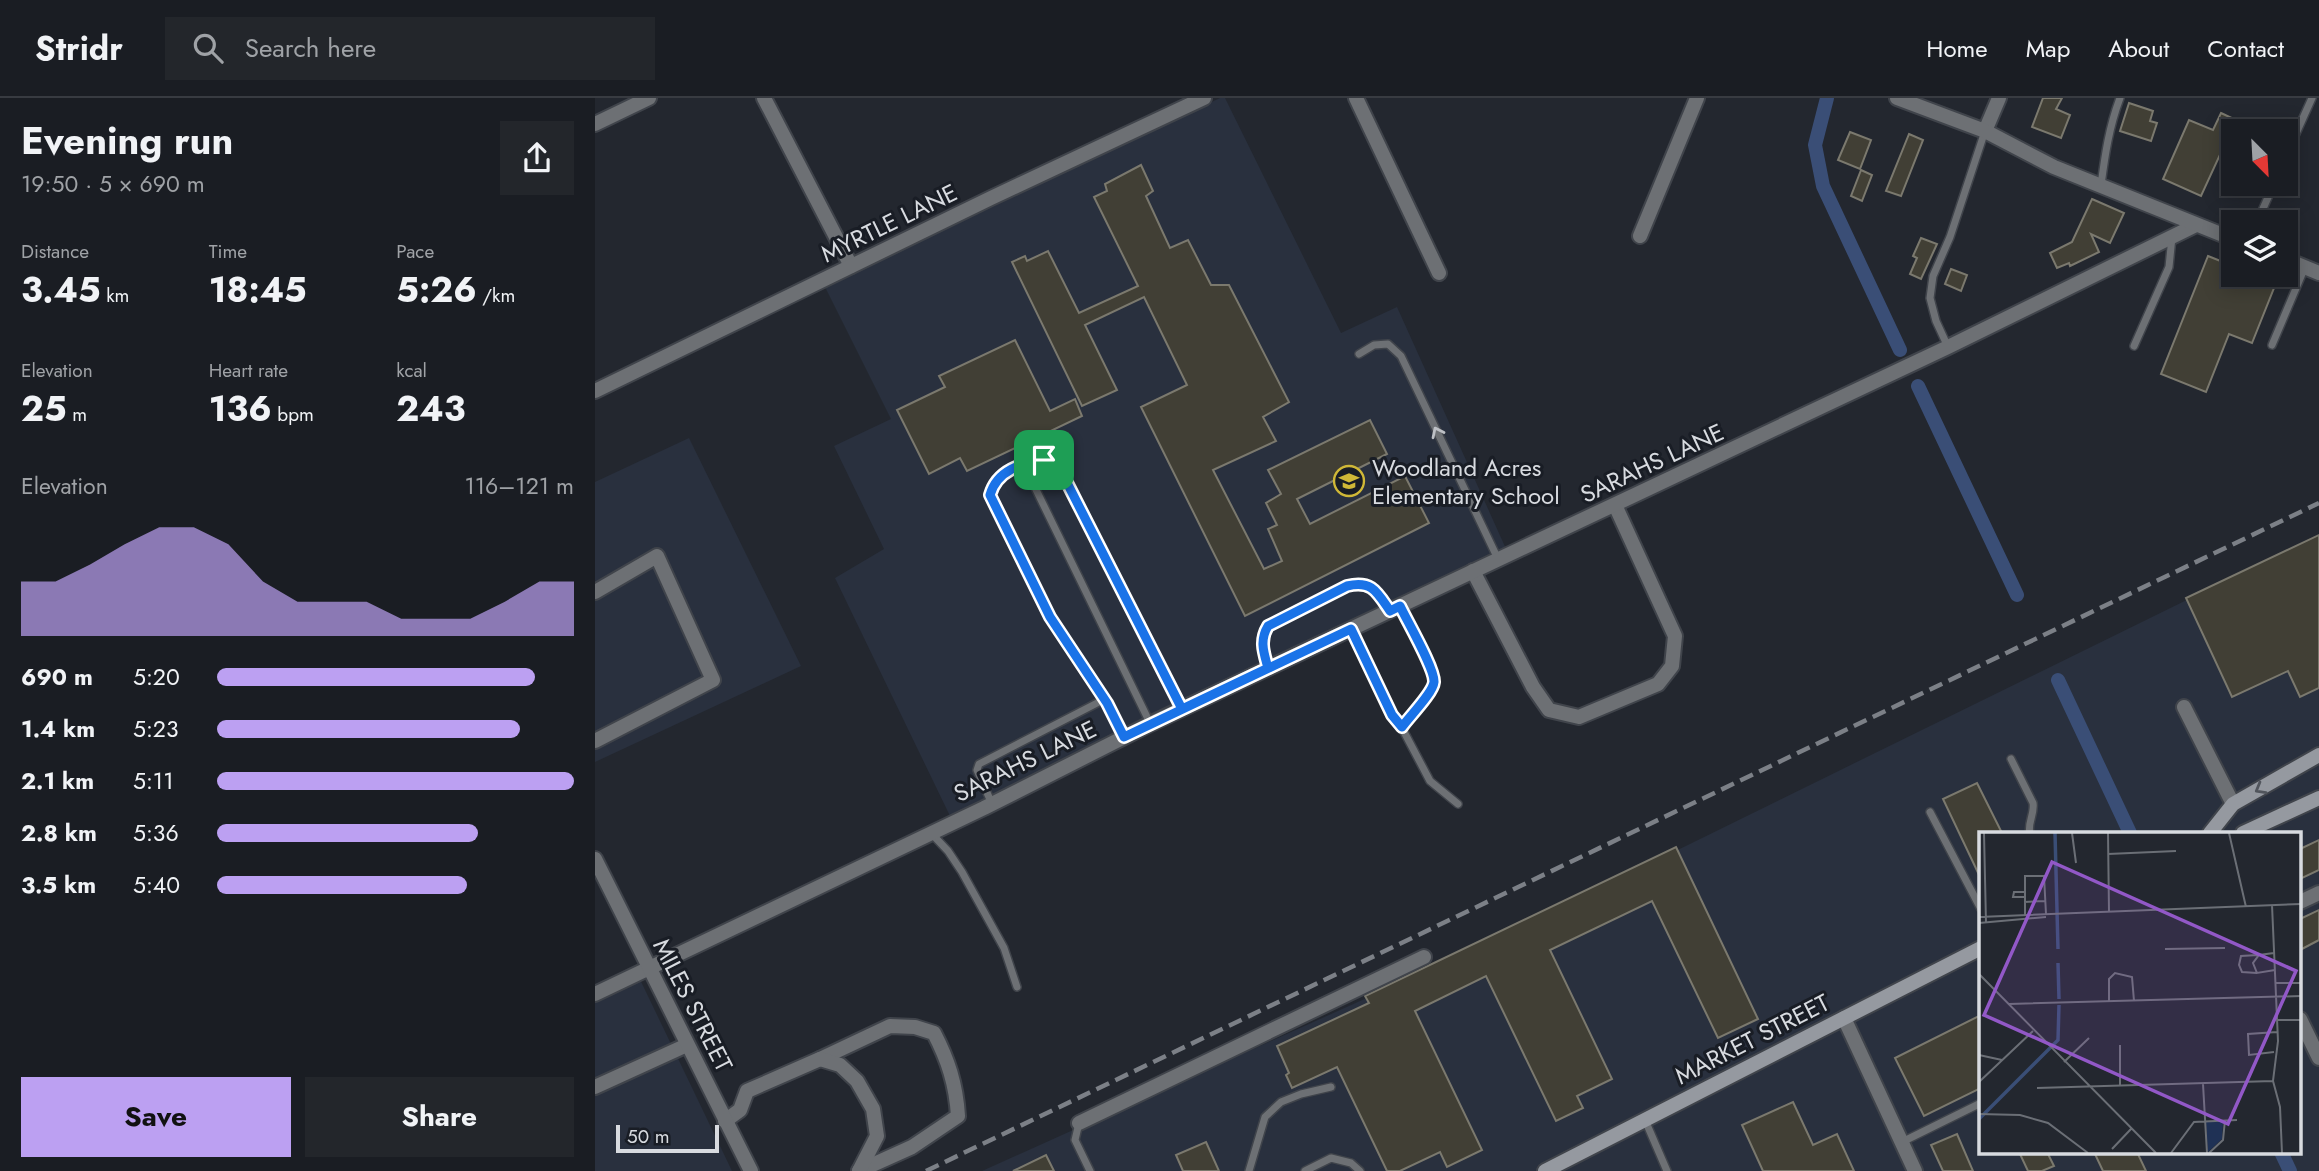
<!DOCTYPE html>
<html lang="en">
<head>
<meta charset="utf-8">
<style>
	:root { --surface:#1a1d23; --page:#23262b; --text:#f1f3f6; --muted:#9fa2a6; --line:#383b41; --accent:#bca0f2 }
	body { margin:0; font-family:Jost,sans-serif; background:var(--page); color:var(--text); height:100vh; display:flex; flex-direction:column; font-size:26px; white-space:nowrap }
	* { box-sizing:border-box; margin:0 }
	p { font-size:23px; color:var(--muted) }
	.icon { flex:none; width:38px; height:38px; fill:none; stroke:currentColor; stroke-width:2; stroke-linecap:round; stroke-linejoin:round }
	.map { position:relative; flex:1; overflow:hidden }
	.details { display:flex; flex-direction:column; background:var(--surface); width:595px }
	.details>* { flex:none }
	.needle { width:46px; rotate:156deg }
	.tools { position:absolute; left:1626px; top:21px; display:grid; gap:14px }
	.tools a { display:grid; place-items:center; width:77px; height:77px; border-radius:0px; background:var(--surface); box-shadow:0 4px 18px #0003,0 0 0 2px var(--line); font-size:35px }
	.scale { position:absolute; left:21px; bottom:18px; width:103px; box-sizing:border-box; padding-left:7px; border:4px solid #d8dbe0; border-top:0; font-size:19px; line-height:24px; white-space:nowrap; color:#d8dbe0; -webkit-text-stroke:5px #191d25; paint-order:stroke }
	.pin { position:absolute; display:grid; place-items:center; width:60px; height:60px; color:#fff; margin:-30px; border-radius:14px; box-shadow:0 4px 10px #0006 }
	.round { display:grid; place-items:center; flex:none; width:74px; height:74px; border-radius:0px; background:var(--page) }
	.headline { display:flex; align-items:center; justify-content:space-between; height:119px; padding:0 21px }
	h1 { font-size:38px; font-weight:700; line-height:52px }
	.metrics { display:grid; grid-template-columns:repeat(3,1fr); gap:10px; height:119px; padding:7px 21px }
	.metrics div { display:grid; align-content:center }
	.metrics b { font-size:35px; font-weight:700 }
	.metrics small { font-size:19px; font-weight:400 }
	.metrics p { font-size:19px }
	.chart { height:196px; padding:14px 21px }
	.chart p { display:flex; justify-content:space-between }
	.chart svg { width:100%; height:126px; margin-top:7px; fill:var(--accent); opacity:.7 }
	.action { display:flex; gap:14px; margin-top:auto; padding:14px 21px }
	.action a { flex:1; height:80px; border-radius:0px; background:var(--accent); color:#111; font-size:28px; font-weight:700; line-height:80px; text-align:center }
	.action a+a { background:var(--page); color:var(--text) }
	ul { padding:0 21px; list-style:none; font-size:23px }
	li { display:grid; grid-template-columns:112px 84px 1fr; align-items:center; height:52px }
	li i { height:18px; border-radius:9px; background:var(--accent) }
	header { display:flex; align-items:center; gap:42px; box-sizing:border-box; height:98px; padding:0 35px; background:var(--surface); border-bottom:2px solid var(--line) }
	header strong { font-size:33px }
	nav { display:flex; gap:38px; margin-inline-start:auto; font-size:24px }
	.search { width:490px; height:63px; background:var(--page); display:flex; align-items:center; gap:18px; box-sizing:border-box; padding:0 24px; border-radius:0px; color:var(--muted); font-size:26px }
	main { display:flex; flex:1; min-height:0 }
	.map>svg:first-child { display:block }
</style>
</head>
<body>
<header>
<strong>Stridr</strong>
<div class="search"><svg class="icon" aria-label="search" viewBox="0 0 24 24"><circle cx="10" cy="10" r="6"/><path d="M15 15l6 6"/></svg>Search here</div>
<nav><a>Home</a><a>Map</a><a>About</a><a>Contact</a></nav>
</header>
<main>
<section class="details">
<div class="headline"><div><h1>Evening run</h1><p>19:50 · 5 × 690 m</p></div><a class="round"><svg class="icon" aria-label="share" viewBox="0 0 24 24"><path d="M12 15V3M7 8l5-5 5 5M5 13v7h14v-7"/></svg></a></div>
<div class="metrics">
<div><p>Distance</p><b>3.45<small> km</small></b></div>
<div><p>Time</p><b>18:45</b></div>
<div><p>Pace</p><b>5:26<small> /km</small></b></div>
</div>
<div class="metrics">
<div><p>Elevation</p><b>25<small> m</small></b></div>
<div><p>Heart rate</p><b>136<small> bpm</small></b></div>
<div><p>kcal</p><b>243</b></div>
</div>
<div class="chart"><p><span>Elevation</span>116–121 m</p>
<svg viewBox="0 0 160 44" preserveAspectRatio="none"><path d="M0 44V25L10 25L20 19L30 12L40 6L50 6L60 12L70 25L80 32L90 32L100 32L110 38L120 38L130 38L140 32L150 25L160 25V44z"/></svg>
</div>
<ul>
<li><b>690 m</b>5:20<i style="width:89%"></i></li>
<li><b>1.4 km</b>5:23<i style="width:85%"></i></li>
<li><b>2.1 km</b>5:11<i style="width:100%"></i></li>
<li><b>2.8 km</b>5:36<i style="width:73%"></i></li>
<li><b>3.5 km</b>5:40<i style="width:70%"></i></li>
</ul>
<div class="action"><a>Save</a><a>Share</a></div>
</section>
<div class="map">
<svg width="1724" height="1073" viewBox="0 0 1724 1073">
	<rect width="100%" height="100%" fill="#23272f"/>
	<!-- built -->
	<g fill="#29303e" fill-rule="evenodd">
		<path d="M 625,0 L 630,0 L 746,235 L 802,209 L 912,453 L 355,718 L 240,480 L 289,451 L 239,348 L 296,321 L 230,189 Z"/>
		<path d="M 94,340 L 206,568 L 0,664 L 0,384 Z"/>
		<path d="M 1724,437 L 1724,1073 L 387,1073 L 883,850 ZM 1386,735 L 1705,735 L 1705,1054 L 1386,1054 Z"/>
		<path d="M 39,869 L 137,1073 L 0,1073 L 0,888 Z"/>
	</g>
	<g fill="none" stroke-linecap="round" stroke-linejoin="round">
		<!-- canal -->
		<g stroke="#3a4e76" stroke-width="14">
			<path d="M 1232,0 L 1220,47 L 1228,88 L 1305,252"/>
			<path d="M 1323,288 L 1422,497"/>
			<path d="M 1463,582 L 1535,735"/>
			<path d="M 1686,1054 L 1695,1073"/>
		</g>
	</g>
	<!-- building -->
	<g fill="#413f35" stroke="#7b796e" stroke-width="2">
		<path d="M 1448,0 L 1467,0 L 1461,11 L 1475,17 L 1466,40 L 1437,29 Z"/>
		<path d="M 1534,5 L 1558,13 L 1555,23 L 1562,25 L 1556,43 L 1525,33 Z"/>
		<path d="M 1626,15 L 1641,22 L 1606,98 L 1568,81 L 1594,22 L 1618,32 Z"/>
		<path d="M 1255,34 L 1276,42 L 1265,71 L 1243,62 Z"/>
		<path d="M 1314,36 L 1328,42 L 1306,98 L 1291,93 Z"/>
		<path d="M 546,67 L 558,93 L 551,98 L 575,150 L 593,142 L 616,187 L 634,187 L 694,304 L 668,319 L 681,343 L 618,372 L 669,471 L 687,463 L 673,431 L 682,427 L 671,405 L 686,396 L 673,372 L 775,322 L 792,356 L 702,401 L 715,426 L 810,378 L 834,425 L 650,518 L 546,309 L 592,287 L 549,199 L 490,227 L 522,292 L 487,308 L 417,164 L 430,158 L 432,163 L 453,153 L 484,215 L 543,188 L 499,99 L 512,93 L 510,86 Z"/>
		<path d="M 1266,72 L 1277,77 L 1267,103 L 1256,98 Z"/>
		<path d="M 1497,101 L 1529,115 L 1515,145 L 1496,136 L 1504,154 L 1475,168 L 1474,165 L 1462,170 L 1455,155 L 1477,144 Z"/>
		<path d="M 1326,140 L 1342,146 L 1326,181 L 1315,176 L 1322,160 L 1318,158 Z"/>
		<path d="M 1613,158 L 1638,168 L 1638,177 L 1660,177 L 1681,185 L 1657,245 L 1634,236 L 1611,294 L 1566,276 Z"/>
		<path d="M 1356,171 L 1372,177 L 1366,193 L 1350,186 Z"/>
		<path d="M 420,242 L 455,313 L 480,301 L 487,318 L 372,373 L 365,360 L 334,376 L 302,312 L 350,289 L 344,278 Z"/>
		<path d="M 1724,437 L 1724,590 L 1705,599 L 1693,573 L 1637,599 L 1591,500 Z"/>
		<path d="M 1382,685 L 1407,735 L 1386,735 L 1386,781 L 1348,701 Z"/>
		<path d="M 1724,742 L 1724,772 L 1705,781 L 1705,751 Z"/>
		<path d="M 1081,749 L 1163,921 L 1123,940 L 1057,803 L 955,852 L 1017,981 L 982,998 L 988,1010 L 961,1023 L 891,878 L 820,913 L 887,1052 L 852,1069 L 845,1054 L 805,1073 L 792,1073 L 742,969 L 697,990 L 691,977 L 694,975 L 682,948 L 774,905 L 770,898 Z"/>
		<path d="M 1724,812 L 1724,842 L 1705,852 L 1705,821 Z"/>
		<path d="M 1386,917 L 1386,990 L 1329,1018 L 1300,960 Z"/>
		<path d="M 1198,1004 L 1218,1047 L 1242,1036 L 1259,1073 L 1168,1073 L 1147,1027 Z"/>
		<path d="M 1362,1036 L 1378,1073 L 1348,1073 L 1336,1047 Z"/>
		<path d="M 611,1044 L 624,1073 L 588,1073 L 581,1057 Z"/>
		<path d="M 1424,1054 L 1452,1054 L 1459,1068 L 1447,1073 L 1433,1073 Z"/>
		<path d="M 1499,1054 L 1542,1054 L 1551,1073 L 1508,1073 Z"/>
		<path d="M 451,1057 L 459,1073 L 418,1073 Z"/>
	</g>
	<g fill="none" stroke-linecap="round" stroke-linejoin="round">
		<!-- service casing -->
		<g stroke="#40444b" stroke-width="10">
			<g id="service">
				<path d="M 1690,60 L 1717,0"/>
				<path d="M 1506,87 C 1510,57 1514,29 1525,0"/>
				<path d="M 1662,124 L 1679,86"/>
				<path d="M 1677,247 L 1710,169"/>
				<path d="M 1539,248 L 1574,169 L 1577,139"/>
				<path d="M 1353,249 L 1341,223 L 1335,200 L 1338,178 L 1355,139 L 1390,33"/>
				<path d="M 764,256 L 779,247 L 793,246 L 806,258 L 903,461"/>
				<path d="M 428,365 L 555,625"/>
				<path d="M 805,508 C 812,523 840,571 839,584 C 838,595 814,619 807,630"/>
				<path d="M 757,531 L 797,617 L 807,630 L 835,683 L 863,706"/>
				<path d="M 673,570 C 669,555 664,543 673,528 C 690,520 753,483 768,486 C 780,488 788,503 795,512"/>
				<path d="M 510,603 L 455,519 L 395,397 C 403,368 438,357 463,367 L 587,610"/>
				<path d="M 1416,661 L 1438,705 C 1440,715 1432,726 1435,735"/>
				<path d="M 397,706 L 382,672 L 384,666 L 506,603 L 512,605 L 529,639"/>
				<path d="M 1335,714 L 1386,811"/>
				<path d="M 336,735 L 353,753 L 367,774 L 409,850 L 422,889"/>
				<path d="M 1050,1022 L 1072,1073"/>
				<path d="M 484,1025 L 480,1042 L 495,1073"/>
				<path d="M 1307,1044 L 1386,1005"/>
				<path d="M 654,1073 L 670,1019 L 686,1004 L 706,996 L 736,989"/>
				<path d="M 710,1073 L 736,1060 L 756,1065 L 765,1073"/>
			</g>
		</g>
		<!-- minor casing -->
		<g stroke="#40444b" stroke-width="18">
			<g id="minor">
				<path d="M 169,0 L 256,168"/>
				<path d="M 761,0 L 844,175"/>
				<path d="M 0,26 L 54,0"/>
				<path d="M 1390,33 L 1404,0"/>
				<path d="M 1045,138 L 1102,0"/>
				<path d="M 0,293 L 396,100 L 609,0"/>
				<path d="M 878,473 L 938,589 L 954,612 L 984,619 L 1063,586 L 1077,568 L 1080,538 L 1020,407"/>
				<path d="M 0,494 L 62,458 L 118,582 L 0,643"/>
				<path d="M 1589,609 L 1638,706"/>
				<path d="M 1705,804 L 1724,795"/>
				<path d="M 0,896 L 389,710 L 555,626 L 1353,249 L 1601,127"/>
				<path d="M 1249,920 L 1320,1073"/>
				<path d="M 1705,921 L 1724,960"/>
				<path d="M 225,961 L 295,928 L 320,929 L 339,935 C 353,962 361,986 363,1018 L 317,1049 L 264,1073"/>
				<path d="M 0,989 L 92,947"/>
				<path d="M 130,1023 L 145,1012 L 152,993 L 225,961 L 245,967 L 262,983 L 278,1011 L 282,1038 L 264,1073"/>
				<path d="M 484,1025 L 829,859"/>
			</g>
		</g>
		<!-- tertiary casing -->
		<g stroke="#40444b" stroke-width="18">
			<g id="tertiary">
				<path d="M 1302,0 L 1390,33 L 1459,69 L 1638,141"/>
				<path d="M 1690,161 L 1724,175"/>
				<path d="M 0,761 L 156,1073"/>
			</g>
		</g>
		<!-- secondary casing -->
		<g stroke="#40444b" stroke-width="18">
			<g id="secondary">
				<path d="M 1615,735 L 1638,706 L 1724,657"/>
				<path d="M 1648,735 L 1724,700"/>
				<path d="M 950,1073 L 1386,850"/>
			</g>
		</g>
		<!-- service -->
		<use href="#service" stroke="#6d7074" stroke-width="7"/>
		<!-- minor -->
		<use href="#minor" stroke="#6d7074" stroke-width="14"/>
		<!-- tertiary -->
		<use href="#tertiary" stroke="#6d7074" stroke-width="14"/>
		<!-- secondary -->
		<use href="#secondary" stroke="#9599a0" stroke-width="14"/>
		<!-- rail -->
		<path stroke="#7c8087" stroke-width="4.5" stroke-dasharray="14 7" stroke-linecap="butt" d="M 331,1073 L 1724,405"/>
	</g>
	<!-- one-way arrows -->
	<defs><path id="oneway-chevron" d="M-2-3.5L2.5 0L-2 3.5" fill="none" stroke-width="1.6" stroke-linecap="round" stroke-linejoin="round" transform="scale(1.75)"/></defs>
	<use stroke="#bdc0c5" href="#oneway-chevron" transform="translate(842 334) rotate(-116)"/>
	<use stroke="#51555c" href="#oneway-chevron" transform="translate(1665 691) rotate(150)"/>
	<g fill="none" stroke-linecap="round" stroke-linejoin="round">
		<!-- route casing -->
		<g stroke="#fff" stroke-width="14">
			<path id="route" d="M 449,362 C 427,365 402,372 395,397 L 455,519 L 512,605 L 529,639 L 756,531 L 797,617 L 807,629 C 814,619 838,595 839,584 C 840,571 812,523 805,508 L 795,513 C 782,494 777,482 752,488 L 673,528 C 664,543 669,555 673,570 L 587,611 L 463,367 L 449,362"/>
		</g>
		<!-- route -->
		<use href="#route" stroke="#1a73e8" stroke-width="9"/>
	</g>
	<!-- icons -->
	<defs>
		<g id="school-ring" transform="scale(1.575)"><circle r="9.5" fill="#191d25" stroke="#d0b837" stroke-width="1.5"/><path d="M0-5L7-2L0 1L-7-2ZM-4 1L0 2.5L4 1V4Q0 6-4 4Z" fill="#d0b837"/></g>
	</defs>
	<g fill-rule="evenodd">
		<use href="#school-ring" x="754" y="383"/>
	</g>
	<g text-anchor="middle" dominant-baseline="central" stroke-width="6" stroke-linejoin="round" paint-order="stroke">
		<!-- street labels -->
		<g font-size="24" fill="#d8dbe0" stroke="#191d25">
			<text transform="translate(294 125) rotate(-26)">MYRTLE LANE</text>
			<text transform="translate(1057 365) rotate(-25)">SARAHS LANE</text>
			<text transform="translate(430 663) rotate(-26)">SARAHS LANE</text>
			<text transform="translate(98 907) rotate(63)">MILES STREET</text>
			<text transform="translate(1157 941) rotate(-27)">MARKET STREET</text>
		</g>
		<!-- poi labels -->
		<g font-size="24" fill="#d8dbe0" stroke="#191d25" text-anchor="start">
			<text x="777" y="369">Woodland Acres<tspan x="777" dy="28">Elementary School</tspan></text>
		</g>
	</g>
	<!-- overview -->
	<g transform="translate(1384 734)">
		<rect width="322" height="322" fill="#23272f"/>
		<path d="M 227,290 L 244,290 L 243,307 L 229,320 Z" fill="#1f3155"/>
		<path fill="none" stroke="#3a4e76" stroke-width="3.5" d="M 76,1 L 79,117M 79,131 L 80,167M 0,287 L 79,208 L 80,173"/>
		<path fill="none" stroke="#6b6f76" stroke-width="2" d="M 5,1 L 7,91M 93,1 L 97,31M 129,1 L 130,80M 250,1 L 267,75M 129,22 L 197,19M 45,60 L 35,60 L 34,65 L 45,65M 45,70 L 66,69M 293,73 L 299,209 L 294,249 L 301,275 L 303,321M 46,83 L 46,44 L 65,44 L 67,82M 0,85 L 322,72M 0,91 L 67,85M 186,117 L 246,116M 295,121 L 280,123 L 274,131 L 278,141 L 296,138M 278,141 L 263,140 L 260,133 L 262,124 L 279,123M 0,142 L 177,321M 296,151 L 322,151M 130,169 L 130,147 L 136,141 L 153,145 L 155,169M 30,172 L 322,164M 298,188 L 322,188M 141,213 L 141,253M 295,220 L 270,223 L 269,202 L 298,200M 0,223 L 23,228M 85,230 L 110,206M 0,250 L 54,199M 224,252 L 228,321M 58,256 L 294,249M 0,282 L 41,283 L 69,291 L 109,321M 133,317 L 152,297M 192,321 L 215,290 L 258,288M 230,321 L 244,308 L 246,288"/>
		<path fill="#9258c7" fill-opacity="0.15" stroke="#9258c7" stroke-width="3.5" d="M 73,30 L 317,139 L 249,292 L 5,183 Z"/>
		<rect width="322" height="322" fill="none" stroke="#d8dbe0" stroke-width="3.5"/>
	</g>
</svg>
<div class="tools">
<a><svg class="needle" viewBox="-14 -14 28 28"><path d="M0-13l5 13h-10z" fill="#e53935"/><path d="M0 13l5-13h-10z" fill="#9fa2a6"/></svg></a>
<a><svg class="icon" aria-label="layers" viewBox="0 0 24 24"><path d="M12 4l9 5-9 5-9-5zM3 14l9 5 9-5"/></svg></a>
</div>
<div class="scale">50 m</div>
<div class="pin" style="left:449px;top:362px;background:#1e9e55"><svg class="icon" aria-label="arrive" viewBox="0 0 24 24"><path d="M6 21V4h12l-3 4 3 4H6"/></svg></div>
</div>
</main>
</body>
</html>
